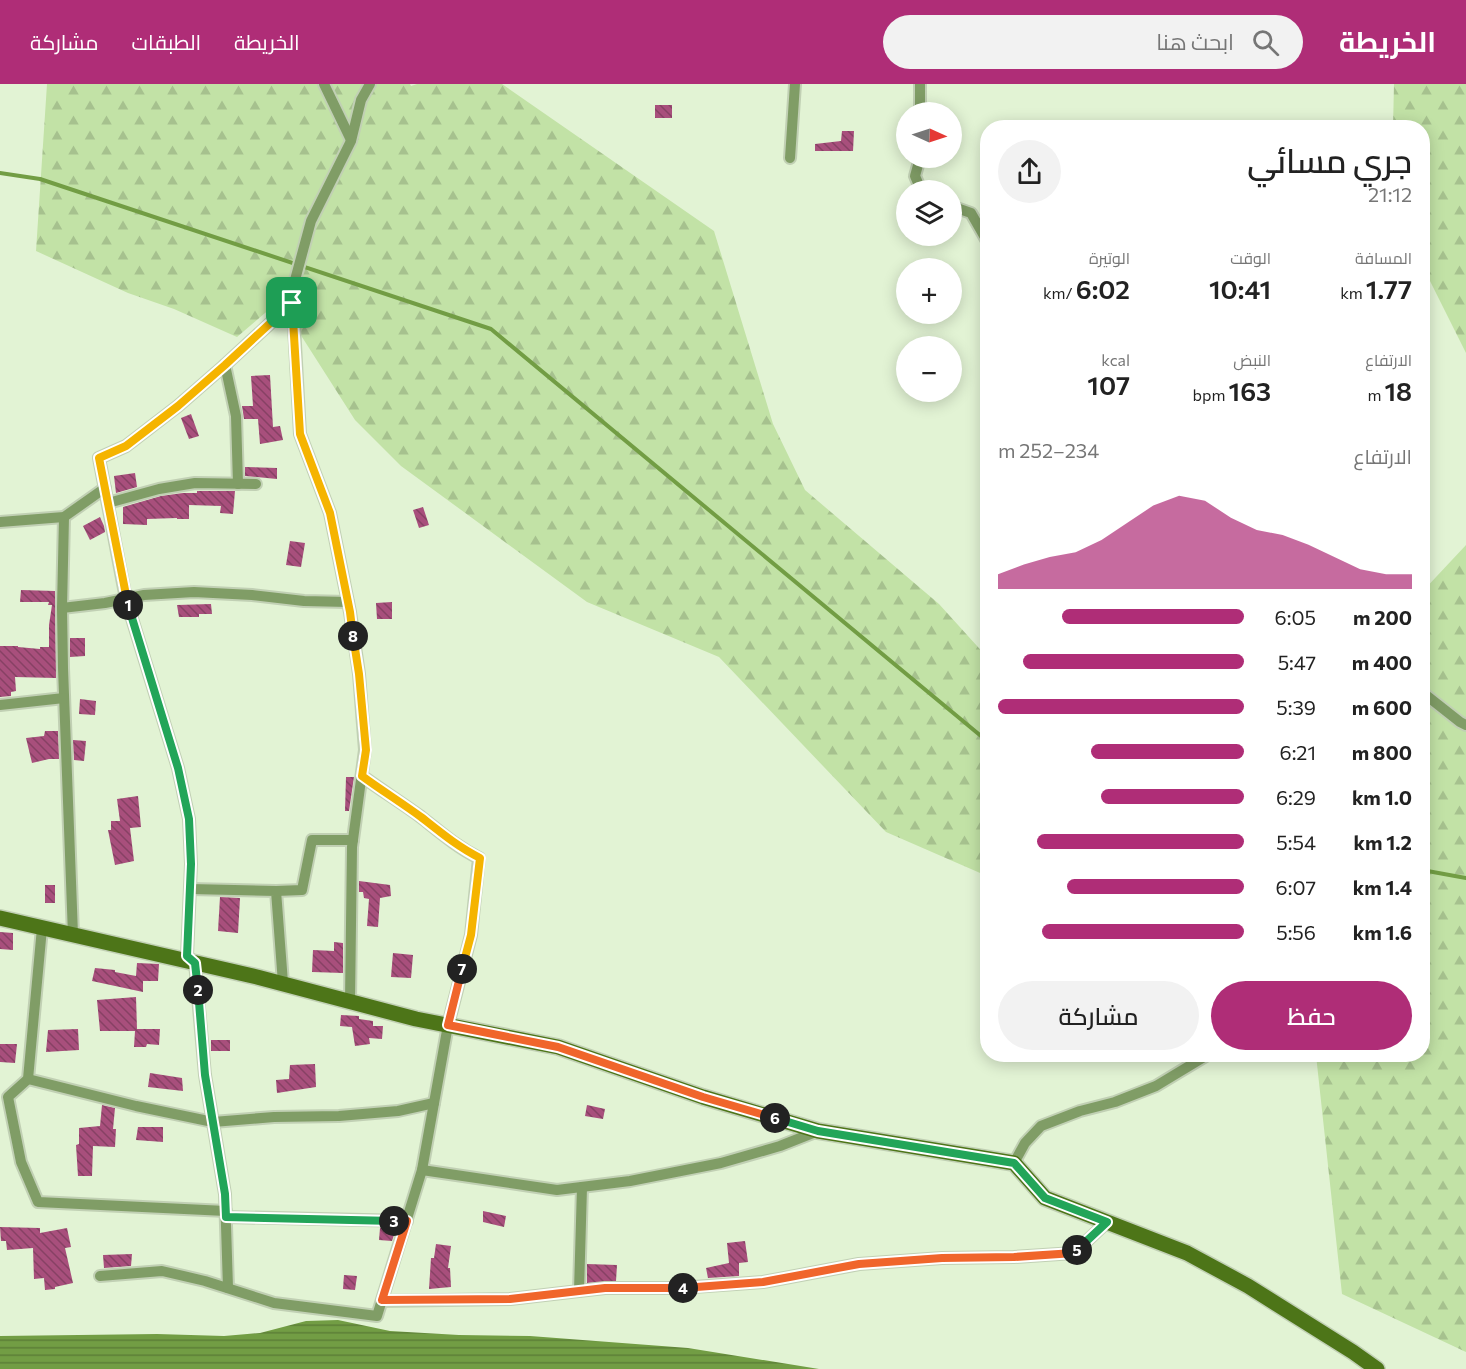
<!DOCTYPE html>
<html lang="ar">
<head>
<meta charset="utf-8">
<style>
	:root { --surface:#fff; --page:#f2f2f2; --text:#222; --muted:#767676; --accent:#af2d77 }
	body { margin:0; font-family:Commissioner,Cairo,sans-serif; background:var(--page); color:var(--text); direction:rtl; height:100vh; display:flex; flex-direction:column; font-size:22px; white-space:nowrap }
	* { box-sizing:border-box; margin:0 }
	p { font-size:20px; color:var(--muted) }
	.icon { flex:none; width:33px; height:33px; fill:none; stroke:currentColor; stroke-width:2; stroke-linecap:round; stroke-linejoin:round }
	.map { position:relative; flex:1; overflow:hidden; direction:ltr }
	.sheet { position:absolute; left:980px; top:36px; width:450px; height:942px; display:flex; flex-direction:column; background:var(--surface); border-radius:24px; box-shadow:0 3px 15px #0003; direction:rtl }
	.sheet>* { flex:none }
	.needle { width:39px; rotate:93deg }
	.fabs { position:absolute; left:896px; top:18px; display:grid; gap:12px }
	.fabs a { display:grid; place-items:center; width:66px; height:66px; border-radius:50%; background:var(--surface); box-shadow:0 3px 15px #0003; font-size:30px }
	.pin { position:absolute; display:grid; place-items:center; width:51px; height:51px; color:#fff; margin:-26px; border-radius:12px; box-shadow:0 3px 9px #0006 }
	.km { position:absolute; width:30px; height:30px; margin:-15px; border-radius:50%; background:#222; color:#fff; font-size:16px; line-height:30px; text-align:center }
	.round { display:grid; place-items:center; flex:none; width:63px; height:63px; border-radius:32px; background:var(--page) }
	.head { display:flex; align-items:center; justify-content:space-between; height:102px; padding:0 18px }
	h1 { font-size:33px; font-weight:600; line-height:45px }
	.stats { display:grid; grid-template-columns:repeat(3,1fr); gap:9px; height:102px; padding:6px 18px }
	.stats div { display:grid; align-content:center }
	.stats b { font-size:26px; font-weight:600 }
	.stats small { font-size:16px; font-weight:400 }
	.stats p { font-size:16px }
	.chart { height:168px; padding:12px 18px }
	.chart p { display:flex; justify-content:space-between }
	.chart svg { width:100%; height:108px; margin-top:6px; fill:var(--accent); opacity:.7 }
	.action { display:flex; gap:12px; margin-top:auto; padding:12px 18px }
	.action a { flex:1; height:69px; border-radius:36px; background:var(--accent); color:#fff; font-size:24px; font-weight:600; line-height:69px; text-align:center }
	.action a+a { background:var(--page); color:var(--text) }
	ul { padding:0 18px; list-style:none; font-size:20px }
	li { display:grid; grid-template-columns:96px 72px 1fr; align-items:center; height:45px }
	li i { height:15px; border-radius:8px; background:var(--accent) }
	header { display:flex; align-items:center; gap:36px; box-sizing:border-box; height:84px; padding:0 30px; background:var(--accent); color:#fff }
	header strong { font-size:28px }
	nav { display:flex; gap:33px; margin-inline-start:auto; font-size:21px }
	.search { width:420px; height:54px; background:var(--page); display:flex; align-items:center; gap:15px; box-sizing:border-box; padding:0 21px; border-radius:33px; color:var(--muted); font-size:22px }
	.map>svg:first-child { display:block }
</style>
</head>
<body>
<header>
<strong>الخريطة</strong>
<div class="search"><svg class="icon" aria-label="search" viewBox="0 0 24 24"><circle cx="10" cy="10" r="6"/><path d="M15 15l6 6"/></svg>ابحث هنا</div>
<nav><a>الخريطة</a><a>الطبقات</a><a>مشاركة</a></nav>
</header>
<div class="map">
<svg width="1466" height="1285" viewBox="0 0 1466 1285">
	<defs>
		<pattern id="forest-firs" width="22" height="20" patternUnits="userSpaceOnUse" patternTransform="scale(1.5)"><rect width="22" height="20" fill="#c2e2a6"/><path d="M5 1l3.5 6h-7zM16 11l3.5 6h-7z" fill="#a6c18e"/></pattern>
		<pattern id="water-rules" width="6" height="5" patternUnits="userSpaceOnUse" patternTransform="scale(1.5)"><rect width="6" height="5" fill="#729d44"/><path d="M0 2.5h6" fill="none" stroke="#5c7f37"/></pattern>
		<pattern id="building-back-hatch" width="6" height="6" patternUnits="userSpaceOnUse" patternTransform="scale(1.5)"><rect width="6" height="6" fill="#a84f7c"/><path d="M-1 5l2 2M0 0l6 6M5-1l2 2" fill="none" stroke="#874164"/></pattern>
	</defs>
	<rect width="100%" height="100%" fill="#e2f3d4"/>
	<!-- forest -->
	<g fill="url(#forest-firs)">
		<path d="M 47,0 L 410,0 L 411,2 L 417,0 L 502,0 L 714,147 L 773,340 L 805,406 L 939,520 L 987,573 L 987,792 L 886,748 L 719,573 L 587,518 L 401,382 L 355,336 L 279,217 L 237,253 L 174,225 L 128,209 L 36,167 Z"/>
		<path d="M 1394,0 L 1466,0 L 1466,269 L 1422,181 L 1422,44 L 1393,43 Z"/>
		<path d="M 1466,461 L 1466,1268 L 1342,1210 L 1316,971 L 1422,970 L 1422,508 Z"/>
	</g>
	<!-- water -->
	<path fill="url(#water-rules)" d="M 338,1236 L 390,1247 L 459,1251 L 530,1252 L 688,1264 L 819,1285 L 0,1285 L 0,1252 L 157,1250 L 224,1252 L 260,1249 L 306,1237 Z"/>
	<g fill="none" stroke-linecap="round" stroke-linejoin="round">
		<!-- stream -->
		<g stroke="#729d44" stroke-width="4">
			<path d="M 0,89 L 40,95 L 491,245 L 987,657"/>
			<path d="M 1422,786 L 1466,794"/>
		</g>
	</g>
	<!-- building -->
	<g fill="url(#building-back-hatch)">
		<rect x="655" y="21" width="17" height="13"/>
		<path d="M 842,47 L 854,47 L 853,67 L 815,67 L 815,60 L 841,57 Z"/>
		<path d="M 270,291 L 273,343 L 280,342 L 283,356 L 260,360 L 258,335 L 244,335 L 242,322 L 253,322 L 251,292 Z"/>
		<path d="M 191,330 L 199,352 L 189,355 L 181,334 Z"/>
		<path d="M 245,383 L 277,384 L 277,395 L 245,392 Z"/>
		<path d="M 135,389 L 137,403 L 116,409 L 114,392 Z"/>
		<path d="M 197,407 L 235,407 L 233,430 L 220,429 L 221,422 L 189,421 L 189,435 L 177,435 L 177,434 L 147,435 L 147,441 L 123,440 L 123,423 L 161,412 L 183,409 L 197,409 Z"/>
		<path d="M 423,423 L 429,441 L 419,444 L 413,426 Z"/>
		<path d="M 100,433 L 104,442 L 105,448 L 90,456 L 83,442 Z"/>
		<path d="M 290,457 L 305,459 L 301,483 L 286,481 Z"/>
		<path d="M 21,506 L 55,507 L 56,594 L 15,593 L 16,607 L 11,608 L 11,612 L 0,613 L 0,562 L 18,562 L 18,563 L 40,565 L 40,563 L 49,563 L 49,541 L 52,521 L 48,521 L 49,518 L 20,518 Z"/>
		<path d="M 392,518 L 392,535 L 377,535 L 376,519 Z"/>
		<path d="M 211,520 L 212,530 L 199,530 L 199,533 L 179,533 L 177,521 Z"/>
		<path d="M 70,554 L 85,554 L 85,572 L 70,573 Z"/>
		<path d="M 80,615 L 96,617 L 95,631 L 79,630 Z"/>
		<path d="M 45,647 L 58,647 L 59,675 L 49,675 L 32,679 L 26,654 L 44,652 Z"/>
		<path d="M 73,656 L 86,657 L 84,677 L 74,676 Z"/>
		<path d="M 346,693 L 354,693 L 349,727 L 345,727 Z"/>
		<path d="M 138,712 L 141,743 L 130,744 L 134,777 L 115,781 L 108,746 L 111,746 L 111,737 L 120,737 L 117,715 Z"/>
		<path d="M 359,797 L 390,801 L 391,812 L 380,814 L 378,843 L 367,842 L 369,815 L 364,814 L 363,808 L 359,808 Z"/>
		<rect x="45" y="801" width="10" height="18"/>
		<path d="M 220,813 L 240,814 L 238,849 L 218,847 Z"/>
		<path d="M 0,848 L 13,849 L 13,866 L 0,865 Z"/>
		<path d="M 334,858 L 343,859 L 343,889 L 312,888 L 313,866 L 334,867 Z"/>
		<path d="M 393,869 L 413,871 L 411,894 L 391,893 Z"/>
		<path d="M 137,879 L 159,880 L 158,897 L 143,897 L 143,908 L 92,897 L 95,884 L 115,886 L 115,888 L 136,892 Z"/>
		<path d="M 136,913 L 137,945 L 160,945 L 159,961 L 147,960 L 146,963 L 134,963 L 135,947 L 100,947 L 97,916 Z"/>
		<path d="M 341,931 L 359,932 L 359,935 L 373,937 L 373,942 L 383,942 L 382,955 L 369,954 L 370,960 L 355,962 L 352,943 L 340,942 Z"/>
		<path d="M 78,945 L 79,966 L 46,968 L 48,946 Z"/>
		<rect x="211" y="956" width="19" height="11"/>
		<path d="M 0,960 L 17,960 L 15,979 L 0,978 Z"/>
		<path d="M 315,980 L 316,1003 L 277,1009 L 276,996 L 289,995 L 290,981 Z"/>
		<path d="M 150,989 L 182,994 L 183,1007 L 148,1003 Z"/>
		<path d="M 102,1021 L 115,1024 L 113,1045 L 116,1045 L 115,1063 L 93,1062 L 92,1092 L 78,1092 L 76,1061 L 79,1060 L 79,1044 L 100,1042 Z"/>
		<path d="M 587,1021 L 605,1025 L 603,1035 L 585,1032 Z"/>
		<path d="M 138,1043 L 163,1043 L 163,1058 L 136,1056 Z"/>
		<path d="M 483,1127 L 506,1132 L 504,1143 L 483,1138 Z"/>
		<path d="M 0,1143 L 40,1144 L 40,1149 L 67,1144 L 71,1163 L 65,1164 L 73,1199 L 55,1203 L 55,1205 L 45,1206 L 44,1194 L 34,1195 L 33,1164 L 7,1166 L 6,1157 L 1,1157 Z"/>
		<path d="M 380,1144 L 396,1145 L 392,1157 L 379,1156 Z"/>
		<path d="M 745,1157 L 748,1178 L 739,1179 L 739,1192 L 708,1194 L 706,1184 L 729,1179 L 727,1159 Z"/>
		<path d="M 436,1160 L 451,1162 L 448,1184 L 450,1184 L 451,1203 L 429,1205 L 431,1174 L 434,1174 Z"/>
		<path d="M 132,1170 L 131,1182 L 104,1184 L 103,1171 Z"/>
		<path d="M 587,1180 L 617,1181 L 616,1197 L 587,1199 Z"/>
		<path d="M 344,1191 L 357,1192 L 355,1206 L 343,1205 Z"/>
	</g>
	<g fill="none" stroke-linecap="round" stroke-linejoin="round">
		<!-- street casing -->
		<g stroke="#c1d0b4" stroke-width="14">
			<g id="street">
				<path d="M 324,0 L 351,56"/>
				<path d="M 920,28 L 920,0"/>
				<path d="M 790,74 L 795,0"/>
				<path d="M 920,74 L 915,92 L 921,106"/>
				<path d="M 951,122 L 971,129 L 987,157"/>
				<path d="M 225,281 L 236,332 L 238,400"/>
				<path d="M 108,419 L 159,405 L 195,399 L 256,400"/>
				<path d="M 64,433 L 62,524 L 63,584 L 73,851"/>
				<path d="M 0,438 L 64,433 L 105,404"/>
				<path d="M 62,524 L 105,519 L 144,511 L 194,508 L 252,511 L 304,517 L 348,518"/>
				<path d="M 1422,608 L 1460,638 L 1466,641"/>
				<path d="M 0,621 L 64,614"/>
				<path d="M 190,805 L 276,807 L 283,899"/>
				<path d="M 276,807 L 302,806 L 312,756 L 353,756"/>
				<path d="M 42,844 L 28,995 L 8,1013 L 21,1078 L 38,1118 L 226,1127"/>
				<path d="M 350,917 L 352,763 L 365,666 L 359,590 L 350,528 L 330,429 L 300,350 L 292,207 L 311,137 L 351,57 L 361,16 L 370,0"/>
				<path d="M 28,995 L 136,1022 L 213,1038 L 274,1033 L 339,1032 L 398,1027 L 434,1019"/>
				<path d="M 1014,1079 L 1025,1059 L 1041,1042 L 1080,1027 L 1115,1018 L 1156,1002 L 1209,970"/>
				<path d="M 422,1086 L 557,1106 L 630,1097 L 721,1079 L 780,1062 L 818,1047"/>
				<path d="M 226,1133 L 407,1137"/>
				<path d="M 100,1192 L 162,1187 L 205,1197 L 274,1219 L 377,1232 L 422,1086 L 448,941 L 471,851 L 479,774 C 457,763 440,748 421,733 C 402,719 381,706 362,692"/>
				<path d="M 228,1204 L 225,1110 L 205,991 L 195,879 L 187,872 L 191,780 L 189,735 L 178,684 L 126,515 L 99,374 L 126,362 L 178,322 L 225,281 L 292,219"/>
				<path d="M 579,1207 L 582,1103"/>
				<path d="M 382,1217 L 510,1215 L 605,1204 L 680,1204 L 763,1198 L 859,1180 L 942,1174 L 1014,1173 L 1074,1169 L 1107,1138"/>
			</g>
		</g>
		<!-- secondary casing -->
		<g stroke="#c1d0b4" stroke-width="18">
			<path id="secondary" d="M 0,834 L 257,893 L 416,935 L 558,963 L 703,1013 L 818,1047 L 1014,1079 L 1045,1114 L 1187,1169 L 1248,1202 L 1353,1268 L 1377,1285"/>
		</g>
		<!-- street -->
		<use href="#street" stroke="#809d66" stroke-width="10"/>
		<!-- secondary -->
		<use href="#secondary" stroke="#4d7518" stroke-width="15"/>
	</g>
	<g fill="none" stroke-linecap="round" stroke-linejoin="round">
		<!-- split-1 casing -->
		<g stroke="#fff" stroke-width="12">
			<path id="split-1" d="M 128,521 L 99,374 L 126,362 L 178,322 L 225,281 L 292,219"/>
		</g>
		<!-- split-2 casing -->
		<g stroke="#fff" stroke-width="12">
			<path id="split-2" d="M 128,521 L 178,684 L 189,735 L 191,780 L 187,872 L 195,879 L 198,906"/>
		</g>
		<!-- split-3 casing -->
		<g stroke="#fff" stroke-width="12">
			<path id="split-3" d="M 198,906 L 205,991 L 225,1110 L 226,1133 L 394,1137"/>
		</g>
		<!-- split-4 casing -->
		<g stroke="#fff" stroke-width="12">
			<path id="split-4" d="M 394,1137 L 407,1137 L 382,1216 L 510,1215 L 605,1204 L 683,1204"/>
		</g>
		<!-- split-5 casing -->
		<g stroke="#fff" stroke-width="12">
			<path id="split-5" d="M 683,1204 L 763,1198 L 859,1180 L 942,1174 L 1014,1173 L 1074,1169 L 1077,1166"/>
		</g>
		<!-- split-6 casing -->
		<g stroke="#fff" stroke-width="12">
			<path id="split-6" d="M 775,1034 L 818,1047 L 1014,1079 L 1045,1114 L 1107,1138 L 1077,1166"/>
		</g>
		<!-- split-7 casing -->
		<g stroke="#fff" stroke-width="12">
			<path id="split-7" d="M 462,885 L 448,941 L 558,963 L 703,1013 L 775,1034"/>
		</g>
		<!-- split-8 casing -->
		<g stroke="#fff" stroke-width="12">
			<path id="split-8" d="M 353,552 L 359,590 L 366,666 L 362,692 C 381,706 402,719 421,733 C 440,748 458,763 480,774 L 471,851 L 462,885"/>
		</g>
		<!-- split-9 casing -->
		<g stroke="#fff" stroke-width="12">
			<path id="split-9" d="M 292,219 L 300,350 L 330,429 L 350,528 L 353,552"/>
		</g>
		<!-- split-1 -->
		<use href="#split-1" stroke="#f5b400" stroke-width="8"/>
		<!-- split-2 -->
		<use href="#split-2" stroke="#22a559" stroke-width="8"/>
		<!-- split-3 -->
		<use href="#split-3" stroke="#22a559" stroke-width="8"/>
		<!-- split-4 -->
		<use href="#split-4" stroke="#f0652b" stroke-width="8"/>
		<!-- split-5 -->
		<use href="#split-5" stroke="#f0652b" stroke-width="8"/>
		<!-- split-6 -->
		<use href="#split-6" stroke="#22a559" stroke-width="8"/>
		<!-- split-7 -->
		<use href="#split-7" stroke="#f0652b" stroke-width="8"/>
		<!-- split-8 -->
		<use href="#split-8" stroke="#f5b400" stroke-width="8"/>
		<!-- split-9 -->
		<use href="#split-9" stroke="#f5b400" stroke-width="8"/>
	</g>
</svg>
<div class="fabs">
<a><svg class="needle" viewBox="-14 -14 28 28"><path d="M0-13l5 13h-10z" fill="#e53935"/><path d="M0 13l5-13h-10z" fill="#767676"/></svg></a>
<a><svg class="icon" aria-label="layers" viewBox="0 0 24 24"><path d="M12 4l9 5-9 5-9-5zM3 14l9 5 9-5"/></svg></a>
<a>+</a>
<a>−</a>
</div>
<div class="pin" style="left:292px;top:219px;background:#1e9e55"><svg class="icon" aria-label="arrive" viewBox="0 0 24 24"><path d="M6 21V4h12l-3 4 3 4H6"/></svg></div>
<b class="km" style="left:128px;top:521px">1</b>
<b class="km" style="left:198px;top:906px">2</b>
<b class="km" style="left:394px;top:1137px">3</b>
<b class="km" style="left:683px;top:1204px">4</b>
<b class="km" style="left:1077px;top:1166px">5</b>
<b class="km" style="left:775px;top:1034px">6</b>
<b class="km" style="left:462px;top:885px">7</b>
<b class="km" style="left:353px;top:552px">8</b>
<section class="sheet">
<div class="head"><div><h1>جري مسائي</h1><p>21:12</p></div><a class="round"><svg class="icon" aria-label="share" viewBox="0 0 24 24"><path d="M12 15V3M7 8l5-5 5 5M5 13v7h14v-7"/></svg></a></div>
<div class="stats">
<div><p>المسافة</p><b>1.77<small> km</small></b></div>
<div><p>الوقت</p><b>10:41</b></div>
<div><p>الوتيرة</p><b>6:02<small> /km</small></b></div>
</div>
<div class="stats">
<div><p>الارتفاع</p><b>18<small> m</small></b></div>
<div><p>النبض</p><b>163<small> bpm</small></b></div>
<div><p>kcal</p><b>107</b></div>
</div>
<div class="chart"><p><span>الارتفاع</span>234–252 m</p>
<svg viewBox="0 0 160 44" preserveAspectRatio="none"><path d="M0 44V38L10 34L20 31L30 29L40 24L50 17L60 10L70 6L80 8L90 15L100 20L110 22L120 26L130 31L140 36L150 38L160 38V44z"/></svg>
</div>
<ul>
<li><b>200 m</b>6:05<i style="width:74%"></i></li>
<li><b>400 m</b>5:47<i style="width:90%"></i></li>
<li><b>600 m</b>5:39<i style="width:100%"></i></li>
<li><b>800 m</b>6:21<i style="width:62%"></i></li>
<li><b>1.0 km</b>6:29<i style="width:58%"></i></li>
<li><b>1.2 km</b>5:54<i style="width:84%"></i></li>
<li><b>1.4 km</b>6:07<i style="width:72%"></i></li>
<li><b>1.6 km</b>5:56<i style="width:82%"></i></li>
</ul>
<div class="action"><a>حفظ</a><a>مشاركة</a></div>
</section>
</div>
</body>
</html>
